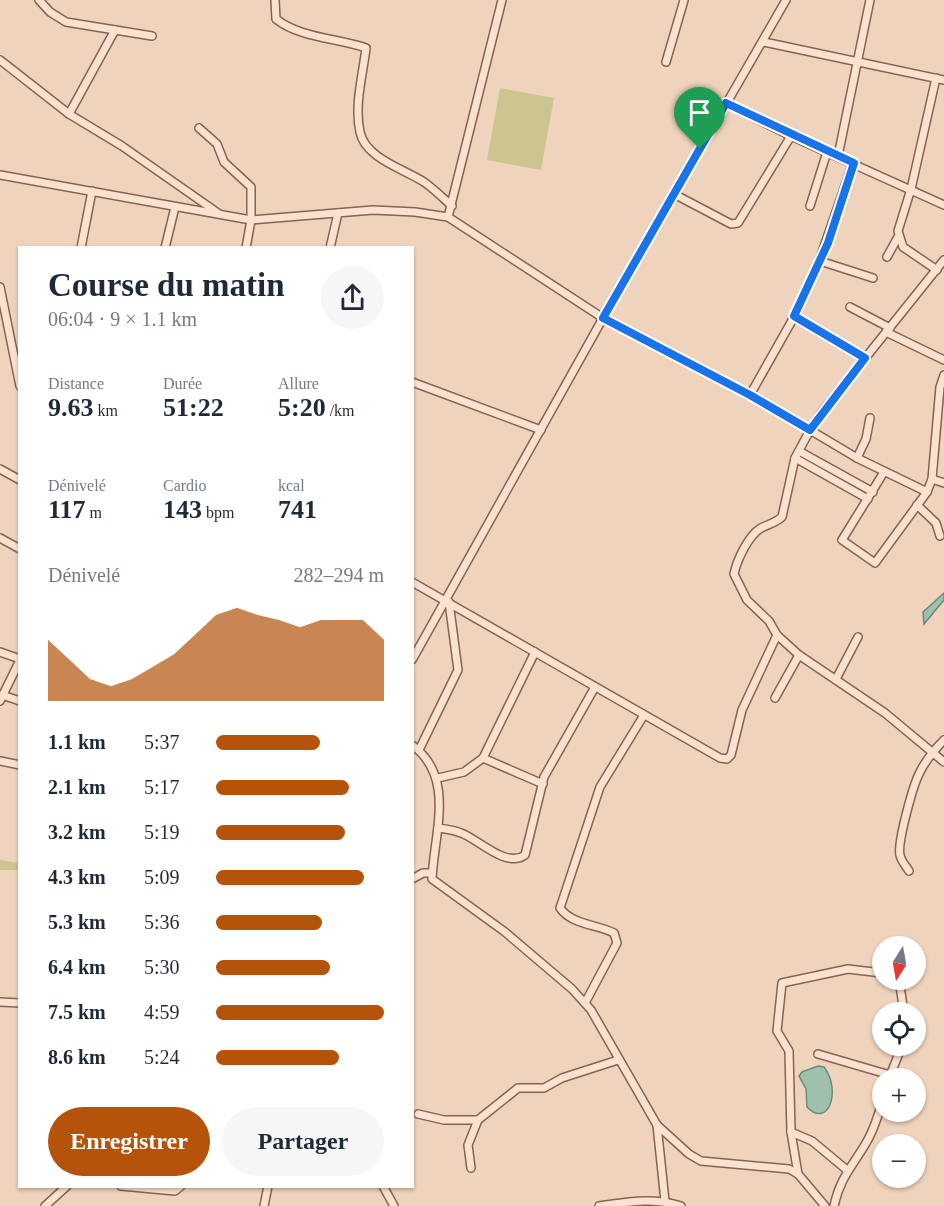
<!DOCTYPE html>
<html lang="fr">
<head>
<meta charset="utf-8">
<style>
	:root { --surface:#fff; --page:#f6f6f7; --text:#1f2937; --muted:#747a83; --accent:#b45309 }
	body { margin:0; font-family:"Times New Roman",serif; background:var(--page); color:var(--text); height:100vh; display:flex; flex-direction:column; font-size:22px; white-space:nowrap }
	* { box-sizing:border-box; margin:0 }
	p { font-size:20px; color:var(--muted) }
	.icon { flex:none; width:33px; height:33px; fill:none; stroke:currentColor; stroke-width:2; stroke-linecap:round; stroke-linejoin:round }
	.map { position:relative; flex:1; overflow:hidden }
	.details { position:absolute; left:18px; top:246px; width:396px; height:942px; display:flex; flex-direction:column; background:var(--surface); border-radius:0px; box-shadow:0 2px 4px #0004 }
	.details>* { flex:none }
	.needle { width:39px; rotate:191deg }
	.controls { position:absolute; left:872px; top:936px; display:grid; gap:12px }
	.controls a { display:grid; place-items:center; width:54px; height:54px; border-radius:50%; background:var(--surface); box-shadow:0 2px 4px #0004; font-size:30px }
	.pin { position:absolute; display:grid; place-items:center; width:51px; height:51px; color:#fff; margin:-62px -26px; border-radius:50% 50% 50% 0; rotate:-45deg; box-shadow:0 0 6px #0007 }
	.pin .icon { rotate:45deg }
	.round { display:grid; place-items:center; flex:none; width:63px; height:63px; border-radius:32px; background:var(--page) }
	.head { display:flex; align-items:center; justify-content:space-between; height:102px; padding:0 30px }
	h1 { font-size:33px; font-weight:700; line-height:45px }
	.figures { display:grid; grid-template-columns:repeat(3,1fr); gap:9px; height:102px; padding:6px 30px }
	.figures div { display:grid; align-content:center }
	.figures b { font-size:26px; font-weight:700 }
	.figures small { font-size:16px; font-weight:400 }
	.figures p { font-size:16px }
	.chart { height:168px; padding:12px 30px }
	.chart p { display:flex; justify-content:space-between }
	.chart svg { width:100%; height:108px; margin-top:6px; fill:var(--accent); opacity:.7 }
	.action { display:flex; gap:12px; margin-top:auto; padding:12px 30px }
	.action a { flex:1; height:69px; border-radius:36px; background:var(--accent); color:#fff; font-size:24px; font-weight:700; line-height:69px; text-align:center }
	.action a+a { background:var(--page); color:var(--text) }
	ul { padding:0 30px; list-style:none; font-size:20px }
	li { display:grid; grid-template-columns:96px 72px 1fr; align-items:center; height:45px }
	li i { height:15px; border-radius:8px; background:var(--accent) }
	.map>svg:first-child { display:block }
</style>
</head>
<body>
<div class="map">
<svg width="944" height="1206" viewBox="0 0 944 1206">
	<rect width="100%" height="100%" fill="#efd3bc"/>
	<!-- green -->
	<g fill="#cdc590">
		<path d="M 500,88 L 554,98 L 541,170 L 487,160 Z"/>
		<path d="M 0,860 L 19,863 L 19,870 L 0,870 Z"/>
	</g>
	<!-- water -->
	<g fill="#a0c0ae" stroke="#678e7a" stroke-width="1.5">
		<path d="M 944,593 L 944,600 L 924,624 L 923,612 Z"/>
		<path d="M 818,1066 L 824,1067 C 842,1091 828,1129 807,1107 L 806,1089 L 799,1076 L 802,1072 Z"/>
	</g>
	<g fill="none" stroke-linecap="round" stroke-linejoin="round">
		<!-- street casing -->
		<g stroke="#876355" stroke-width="10">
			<g id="street">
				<path d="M 39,0 L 50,12 L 66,22 L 152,36"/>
				<path d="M 275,0 L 276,19 C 300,38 337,38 366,48 C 363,74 354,105 360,132 C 365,158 404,169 424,182 C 434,189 443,198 452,206"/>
				<path d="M 764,42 L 944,80"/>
				<path d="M 0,60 L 69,114 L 122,146 L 218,213"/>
				<path d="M 666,62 L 684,0"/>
				<path d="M 936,78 L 911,189 L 898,231 L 903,247 L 937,270"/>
				<path d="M 726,103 L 791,136 L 944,205"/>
				<path d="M 69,114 L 115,30"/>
				<path d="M 199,128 L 217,144 L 224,162 L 251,187 L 251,220 L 246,248"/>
				<path d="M 838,156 L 870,0"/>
				<path d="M 0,175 L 251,220 L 373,210 L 415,212 L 448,217 L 603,318 L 750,395 L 810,430 L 822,412 L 944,260"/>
				<path d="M 674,194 L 731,224 L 738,223 L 791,136"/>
				<path d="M 810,206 L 827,152"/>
				<path d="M 448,217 L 502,0"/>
				<path d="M 81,248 L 92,191"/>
				<path d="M 165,248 L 175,207"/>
				<path d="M 330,248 L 338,213"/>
				<path d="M 887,257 L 898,237"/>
				<path d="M 820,261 L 873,278"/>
				<path d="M 0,287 L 20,386"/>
				<path d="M 850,307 L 890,328"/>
				<path d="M 794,317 L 865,359"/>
				<path d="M 886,332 L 944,360"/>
				<path d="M 412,382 L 541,430"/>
				<path d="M 750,395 L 794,317 L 817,267 L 853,163"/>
				<path d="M 799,451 L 873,492"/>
				<path d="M 795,458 L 868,499"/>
				<path d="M 857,458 L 866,439 L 870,418"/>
				<path d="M 0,469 L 20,480"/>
				<path d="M 884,472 L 842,540 L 875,563 L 927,492 L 932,479 L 940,387 L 944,375"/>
				<path d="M 932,479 L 944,483"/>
				<path d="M 917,505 L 936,523 L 940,536"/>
				<path d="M 0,538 L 20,549"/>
				<path d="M 412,582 L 720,758 L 727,759 L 731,755 L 742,710 L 777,635 L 799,655 L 885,713 L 944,762"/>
				<path d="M 777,635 L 769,621 L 747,600 L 734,574 C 737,560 748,536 761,528 C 769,524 775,523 782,517 L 795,458 L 810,430 L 857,458 L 927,492"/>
				<path d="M 0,652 L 20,659"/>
				<path d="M 412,660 L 603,318 L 786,0"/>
				<path d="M 836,679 L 858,637"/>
				<path d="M 2,695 L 20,701"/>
				<path d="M 775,698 L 799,655"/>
				<path d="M 0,701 L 20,660"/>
				<path d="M 412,745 C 456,777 434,833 432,879 L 505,932 L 572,989 L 591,1010 L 657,1125 L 665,1201"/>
				<path d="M 419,750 L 458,670 L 449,602"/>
				<path d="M 483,758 L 543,784"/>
				<path d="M 0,761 L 20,765"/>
				<path d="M 438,778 L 464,772 L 483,758 L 535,652"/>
				<path d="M 438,828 C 445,829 454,830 461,833 C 477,838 506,869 525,855 L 544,777 L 595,687"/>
				<path d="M 909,871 C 906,866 901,861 900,855 C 897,843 913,786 919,774 C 925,761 934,750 944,740"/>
				<path d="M 412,879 L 423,873 L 432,873"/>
				<path d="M 899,980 L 904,1012"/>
				<path d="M 0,1002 L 20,1003"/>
				<path d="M 585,1003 L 617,943 L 614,933 C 596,924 572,925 560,908 L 600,787 L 644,715"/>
				<path d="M 818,1054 L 890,1075"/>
				<path d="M 889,1078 L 902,1046"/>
				<path d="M 418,1114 L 444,1120 L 478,1120 L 518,1088 L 544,1088 L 562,1078 L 618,1060"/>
				<path d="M 657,1125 L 689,1154 L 701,1161 L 789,1169 L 798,1174 L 825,1206"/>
				<path d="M 791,1132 L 812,1141 L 847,1170"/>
				<path d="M 471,1168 L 468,1145 L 478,1120"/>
				<path d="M 798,1174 L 791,1132 L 789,1051 L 777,1031 L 782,983 L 848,969 L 882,973"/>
				<path d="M 121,1186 L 175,1191 L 181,1186"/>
				<path d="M 383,1186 L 394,1206"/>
				<path d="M 45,1206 L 67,1186"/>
				<path d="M 264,1206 L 268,1186"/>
				<path d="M 599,1206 C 628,1202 653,1197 681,1206"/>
				<path d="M 834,1206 C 840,1178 852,1167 866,1143 C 873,1132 878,1116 882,1103"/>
			</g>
		</g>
		<!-- street -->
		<use href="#street" stroke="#fae2cf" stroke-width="7"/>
	</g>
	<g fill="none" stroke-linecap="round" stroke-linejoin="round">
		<!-- route casing -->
		<g stroke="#fff" stroke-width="12">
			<path id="route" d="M 726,103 L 854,163 L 828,243 L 794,316 L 865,358 L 810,430 L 750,395 L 603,318 Z"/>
		</g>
		<!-- route -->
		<use href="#route" stroke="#1a73e8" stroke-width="8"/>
	</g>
</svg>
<div class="controls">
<a><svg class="needle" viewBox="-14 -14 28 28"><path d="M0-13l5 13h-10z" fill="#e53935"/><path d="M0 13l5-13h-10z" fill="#747a83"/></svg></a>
<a><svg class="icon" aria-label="locate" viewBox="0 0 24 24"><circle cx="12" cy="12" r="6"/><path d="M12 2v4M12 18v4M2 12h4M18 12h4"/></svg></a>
<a>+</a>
<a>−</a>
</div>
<div class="pin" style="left:700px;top:149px;background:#1e9e55"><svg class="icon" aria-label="arrive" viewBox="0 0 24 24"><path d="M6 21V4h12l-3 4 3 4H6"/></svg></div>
<section class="details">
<div class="head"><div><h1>Course du matin</h1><p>06:04 · 9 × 1.1 km</p></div><a class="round"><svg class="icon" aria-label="share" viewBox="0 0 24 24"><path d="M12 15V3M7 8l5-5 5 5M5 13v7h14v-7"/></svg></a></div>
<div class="figures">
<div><p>Distance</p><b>9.63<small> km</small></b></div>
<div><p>Durée</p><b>51:22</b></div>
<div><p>Allure</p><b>5:20<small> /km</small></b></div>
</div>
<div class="figures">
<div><p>Dénivelé</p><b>117<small> m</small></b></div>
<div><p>Cardio</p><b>143<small> bpm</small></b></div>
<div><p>kcal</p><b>741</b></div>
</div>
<div class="chart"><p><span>Dénivelé</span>282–294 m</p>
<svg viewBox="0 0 160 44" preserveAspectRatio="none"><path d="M0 44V19L10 27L20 35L30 38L40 35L50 30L60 25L70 17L80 9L90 6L100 9L110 11L120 14L130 11L140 11L150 11L160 19V44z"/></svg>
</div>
<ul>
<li><b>1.1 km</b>5:37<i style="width:62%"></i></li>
<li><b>2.1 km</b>5:17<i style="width:79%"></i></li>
<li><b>3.2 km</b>5:19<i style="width:77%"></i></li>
<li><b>4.3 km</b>5:09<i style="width:88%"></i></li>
<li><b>5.3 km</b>5:36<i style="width:63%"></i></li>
<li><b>6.4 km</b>5:30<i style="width:68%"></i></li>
<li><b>7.5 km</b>4:59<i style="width:100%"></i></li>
<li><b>8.6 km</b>5:24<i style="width:73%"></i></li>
</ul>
<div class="action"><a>Enregistrer</a><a>Partager</a></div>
</section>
</div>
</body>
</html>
